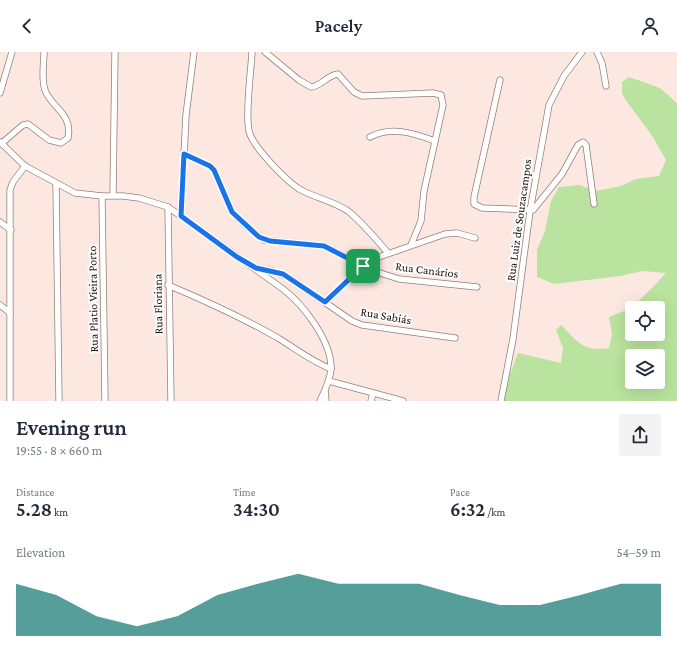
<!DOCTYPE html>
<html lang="en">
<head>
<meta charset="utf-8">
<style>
	:root { --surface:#fff; --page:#f2f2f3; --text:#1f2937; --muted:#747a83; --accent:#0f766e }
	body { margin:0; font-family:"Crimson Pro",serif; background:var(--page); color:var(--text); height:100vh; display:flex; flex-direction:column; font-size:15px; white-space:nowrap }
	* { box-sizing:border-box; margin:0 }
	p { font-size:13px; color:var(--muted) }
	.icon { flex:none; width:22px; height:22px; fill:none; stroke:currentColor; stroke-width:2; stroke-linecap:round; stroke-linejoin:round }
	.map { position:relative; height:349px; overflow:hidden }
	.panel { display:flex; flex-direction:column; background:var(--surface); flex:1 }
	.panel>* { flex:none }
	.controls { position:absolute; left:625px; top:249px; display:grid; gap:8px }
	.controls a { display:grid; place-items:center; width:40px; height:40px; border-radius:4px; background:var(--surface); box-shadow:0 4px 16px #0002; font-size:20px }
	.pin { position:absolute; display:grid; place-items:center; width:34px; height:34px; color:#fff; margin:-17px; border-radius:8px; box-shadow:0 2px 6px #0006 }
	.round { display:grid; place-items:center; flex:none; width:42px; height:42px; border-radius:4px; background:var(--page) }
	.overview { display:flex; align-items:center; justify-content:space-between; height:68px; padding:0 16px }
	h1 { font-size:22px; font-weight:600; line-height:30px }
	.stats { display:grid; grid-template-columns:repeat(3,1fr); gap:6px; height:68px; padding:4px 16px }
	.stats div { display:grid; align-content:center }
	.stats b { font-size:20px; font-weight:600 }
	.stats small { font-size:11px; font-weight:400 }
	.stats p { font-size:11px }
	.chart { height:112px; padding:8px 16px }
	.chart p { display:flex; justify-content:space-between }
	.chart svg { width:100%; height:72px; margin-top:4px; fill:var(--accent); opacity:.7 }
	header { display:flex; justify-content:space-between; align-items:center; height:52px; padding:0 16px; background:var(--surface); font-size:18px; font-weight:600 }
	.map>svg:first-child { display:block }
</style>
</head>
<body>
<header><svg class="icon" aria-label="back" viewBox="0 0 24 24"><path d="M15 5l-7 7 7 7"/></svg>Pacely<svg class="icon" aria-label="person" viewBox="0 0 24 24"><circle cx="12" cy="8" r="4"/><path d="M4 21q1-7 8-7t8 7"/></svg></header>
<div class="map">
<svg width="677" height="349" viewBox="0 0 677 349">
	<rect width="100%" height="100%" fill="#fce8e1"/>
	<!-- green -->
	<path fill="#b9e39e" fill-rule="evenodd" d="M 629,25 L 660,36 L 677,51 L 677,349 L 504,349 L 503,341 L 518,301 L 561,311 L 563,296 L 556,278 L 561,273 C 578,290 583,300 609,296 L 612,282 L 609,265 L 631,256 L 655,233 L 666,221 L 643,219 L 620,224 L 554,232 L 537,225 L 537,198 L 545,179 L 551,149 L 559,135 L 579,133 L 596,139 L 621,134 L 636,127 L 659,124 L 666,108 L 653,85 L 625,47 L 622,41 L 622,30 ZM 632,256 L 658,256 L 658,282 L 632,282 ZM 632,304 L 658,304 L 658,330 L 632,330 Z"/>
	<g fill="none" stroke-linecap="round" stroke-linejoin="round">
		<!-- minor casing -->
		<g stroke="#947f77" stroke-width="7">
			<g id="minor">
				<path d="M 252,0 C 251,21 245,60 249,79 C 252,94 287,130 301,138 C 316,146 333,149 348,159 C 363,171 375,186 388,201"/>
				<path d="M 265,0 L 299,28 L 311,35 C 322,34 327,23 338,22 L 354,40 L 362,44 L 433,41 L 441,43 L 443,53 L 424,139 L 421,169 L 411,193"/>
				<path d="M 597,0 L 602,11 L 606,34"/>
				<path d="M 500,28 L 474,145 L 474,152 L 482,156 L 533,158 L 562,122 L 578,93 L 583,90 L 586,93 L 594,152"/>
				<path d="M 0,41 L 12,0"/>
				<path d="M 370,85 C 392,74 413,81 435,89"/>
				<path d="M 0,90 L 25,114 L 75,141 L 102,144 L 123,144 L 139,146 L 168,155 L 283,237 C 304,253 332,290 331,317 C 330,329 325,338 320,349"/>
				<path d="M 2,91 L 23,73 L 28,72 L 49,88 L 61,91 L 68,86 C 73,61 51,56 45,38 C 41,27 44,11 44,0"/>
				<path d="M 184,102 L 210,114 L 214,118 L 232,160 L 245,173 L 264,188 L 324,194 L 377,220 L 399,227 L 477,235"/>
				<path d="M 56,132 L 59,349"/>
				<path d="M 113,143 L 115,0"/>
				<path d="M 102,144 L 105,349"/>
				<path d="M 168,155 L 171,349"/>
				<path d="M 181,164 L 186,63 L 194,0"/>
				<path d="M 0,170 L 11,178"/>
				<path d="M 257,216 L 273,219 L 288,225 L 352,269 L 362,273 L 455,286"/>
				<path d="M 168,233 C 206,249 243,266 278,286 C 296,297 311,309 331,317"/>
				<path d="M 325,250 L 363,214 L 376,206 L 445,182 L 457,181 L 475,186"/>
				<path d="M 0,253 L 10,261"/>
				<path d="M 329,329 L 403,349"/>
				<path d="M 325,339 L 326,349"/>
				<path d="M 10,349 L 10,138 L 13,130 L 25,114"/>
				<path d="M 371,349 L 373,341"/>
				<path d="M 501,349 L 513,287 L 530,159 L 549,53 L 564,24 L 582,0"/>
			</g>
		</g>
		<!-- minor -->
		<use href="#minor" stroke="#fff" stroke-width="5.5"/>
	</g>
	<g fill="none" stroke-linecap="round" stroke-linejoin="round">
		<!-- route casing -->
		<g stroke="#fff" stroke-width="8">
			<path id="route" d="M 184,102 L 210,114 L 214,118 L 232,160 L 259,185 L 270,189 L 324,194 L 363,214 L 325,250 L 283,222 L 256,216 L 237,205 L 181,164 Z"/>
		</g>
		<!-- route -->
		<use href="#route" stroke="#1a73e8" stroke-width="5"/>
	</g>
	<g text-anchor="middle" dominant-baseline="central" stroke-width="4" stroke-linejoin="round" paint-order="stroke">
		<!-- street labels -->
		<g font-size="12" fill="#19110e" stroke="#fff">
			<text transform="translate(519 168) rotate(-82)">Rua Luiz de Souzacampos</text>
			<text transform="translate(427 218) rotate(7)">Rua Canários</text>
			<text transform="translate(93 247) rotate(-91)">Rua Platio Vieira Porto</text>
			<text transform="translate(158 252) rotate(-91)">Rua Floriana</text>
			<text transform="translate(386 264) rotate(10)">Rua Sabiás</text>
		</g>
	</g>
</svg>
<div class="controls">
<a><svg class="icon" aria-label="locate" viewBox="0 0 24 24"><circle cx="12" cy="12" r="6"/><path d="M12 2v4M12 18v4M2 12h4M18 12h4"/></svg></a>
<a><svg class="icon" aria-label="layers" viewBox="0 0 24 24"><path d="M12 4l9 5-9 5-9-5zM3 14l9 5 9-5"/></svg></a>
</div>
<div class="pin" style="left:363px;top:214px;background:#1e9e55"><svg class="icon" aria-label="arrive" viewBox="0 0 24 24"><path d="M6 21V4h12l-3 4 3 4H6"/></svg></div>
</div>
<section class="panel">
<div class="overview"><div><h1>Evening run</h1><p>19:55 · 8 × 660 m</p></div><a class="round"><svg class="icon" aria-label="share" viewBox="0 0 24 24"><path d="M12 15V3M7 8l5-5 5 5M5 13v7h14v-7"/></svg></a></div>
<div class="stats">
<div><p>Distance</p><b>5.28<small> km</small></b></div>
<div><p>Time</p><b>34:30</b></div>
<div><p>Pace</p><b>6:32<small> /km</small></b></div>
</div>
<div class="chart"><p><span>Elevation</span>54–59 m</p>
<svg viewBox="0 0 160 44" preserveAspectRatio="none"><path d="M0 44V12L10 19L20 32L30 38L40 32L50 19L60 12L70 6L80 12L90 12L100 12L110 19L120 25L130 25L140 19L150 12L160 12V44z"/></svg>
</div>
</section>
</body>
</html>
